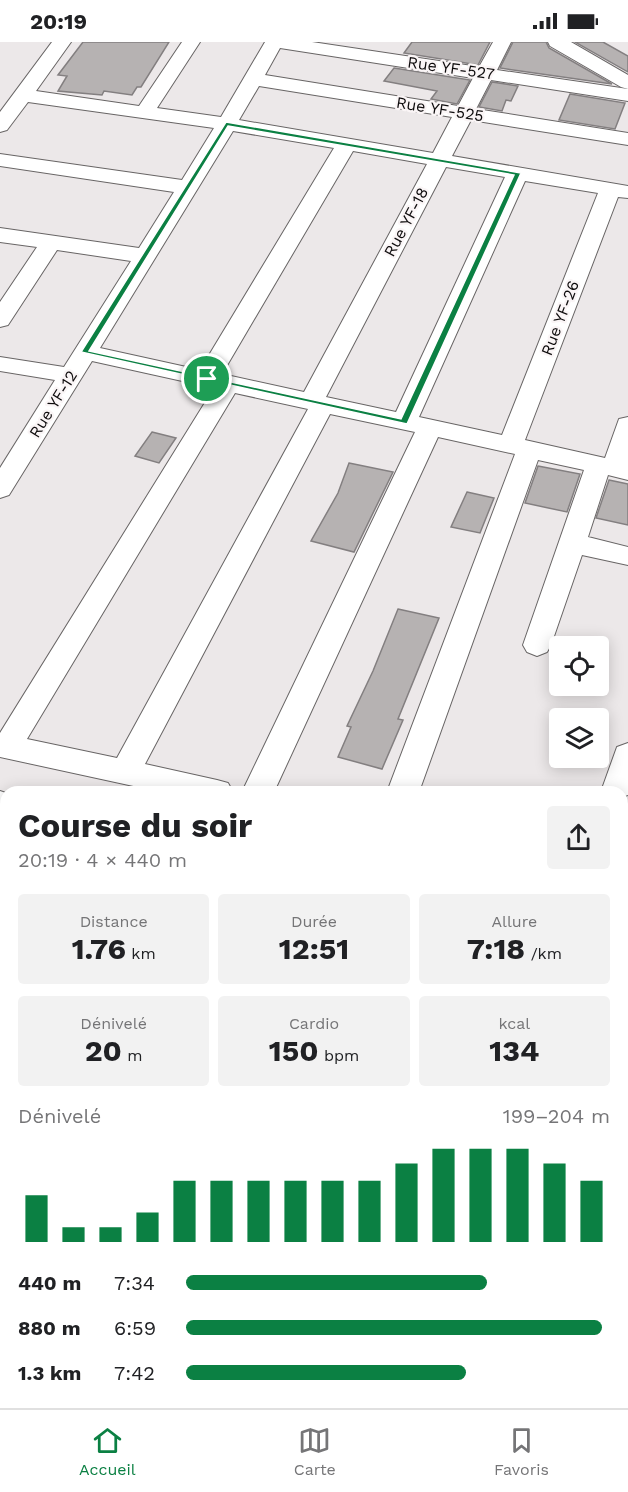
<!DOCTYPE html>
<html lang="fr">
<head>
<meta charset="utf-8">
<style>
	:root { --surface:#fff; --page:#f2f2f2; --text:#202124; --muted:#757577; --line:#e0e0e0; --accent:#0b8043 }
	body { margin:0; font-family:"Work Sans",sans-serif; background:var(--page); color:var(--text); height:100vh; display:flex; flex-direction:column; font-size:22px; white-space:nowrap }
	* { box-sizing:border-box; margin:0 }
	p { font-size:20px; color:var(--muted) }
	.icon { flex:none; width:33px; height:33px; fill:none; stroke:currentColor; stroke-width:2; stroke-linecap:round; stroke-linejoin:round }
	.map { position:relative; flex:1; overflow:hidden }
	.side { position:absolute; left:0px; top:744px; width:628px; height:622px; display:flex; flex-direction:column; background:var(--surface); border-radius:18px 18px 0 0; box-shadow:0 3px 15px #0003 }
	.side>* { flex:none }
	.buttons { position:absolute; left:549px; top:594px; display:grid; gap:12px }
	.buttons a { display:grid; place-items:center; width:60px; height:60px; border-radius:6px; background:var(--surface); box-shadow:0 3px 15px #0003; font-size:30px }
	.pin { position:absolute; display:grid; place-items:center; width:51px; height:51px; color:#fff; margin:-26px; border:3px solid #fff; border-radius:50%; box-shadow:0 2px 6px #0007 }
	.round { display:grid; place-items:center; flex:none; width:63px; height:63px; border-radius:6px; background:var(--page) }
	.overview { display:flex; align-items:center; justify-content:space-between; height:102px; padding:0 18px }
	h1 { font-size:33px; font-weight:700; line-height:45px }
	.figures { display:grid; grid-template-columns:repeat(3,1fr); gap:9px; height:102px; padding:6px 18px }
	.figures div { display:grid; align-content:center; border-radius:6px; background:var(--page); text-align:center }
	.figures b { font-size:30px; font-weight:700 }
	.figures small { font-size:16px; font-weight:400 }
	.figures p { font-size:16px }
	.chart { height:168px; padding:12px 18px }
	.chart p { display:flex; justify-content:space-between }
	.chart svg { width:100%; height:108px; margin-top:6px; stroke:var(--accent); stroke-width:6 }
	ul { padding:0 18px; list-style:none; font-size:20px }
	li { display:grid; grid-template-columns:96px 72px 1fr; align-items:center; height:45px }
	li i { height:15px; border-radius:8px; background:var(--accent) }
	.status { display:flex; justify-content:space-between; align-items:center; height:42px; padding:0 30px; background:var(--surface); direction:ltr }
	.status svg { height:16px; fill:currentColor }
	.dock { display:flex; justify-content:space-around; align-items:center; height:84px; border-top:2px solid var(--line); background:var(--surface); font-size:16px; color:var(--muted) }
	.dock a { display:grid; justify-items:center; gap:3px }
	.dock .on { color:var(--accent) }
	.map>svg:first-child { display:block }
</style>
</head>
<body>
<div class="status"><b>20:19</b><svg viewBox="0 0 49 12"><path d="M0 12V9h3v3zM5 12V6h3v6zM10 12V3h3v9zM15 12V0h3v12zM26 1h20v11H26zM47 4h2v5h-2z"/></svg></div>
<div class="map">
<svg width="628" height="1366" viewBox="0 0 628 1366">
	<rect width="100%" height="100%" fill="#ece8e9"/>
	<!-- building -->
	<g fill="#b6b2b2" stroke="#837f80" stroke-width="1.5">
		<path d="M 83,0 L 169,0 L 141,45 L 137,45 L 132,53 L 104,49 L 102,53 L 58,49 L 67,34 L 58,33 Z"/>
		<path d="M 412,0 L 490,0 L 478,23 L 404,11 Z"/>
		<path d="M 513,0 L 546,0 L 549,6 L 612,42 L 500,26 Z"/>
		<path d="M 575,0 L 603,0 L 628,14 L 628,30 Z"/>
		<path d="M 394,26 L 470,38 L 457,62 L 431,57 L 437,49 L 384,39 Z"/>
		<path d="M 492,40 L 518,44 L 511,59 L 506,58 L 502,69 L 479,65 Z"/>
		<path d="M 570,52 L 625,61 L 615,87 L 559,78 Z"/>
		<path d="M 152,390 L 176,396 L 159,421 L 135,414 Z"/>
		<path d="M 349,421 L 393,430 L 354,510 L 311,499 L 338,451 Z"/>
		<path d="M 538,424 L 580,432 L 567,470 L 525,461 Z"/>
		<path d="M 609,438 L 628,442 L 628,483 L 596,476 Z"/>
		<path d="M 467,450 L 494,456 L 480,491 L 451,485 Z"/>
		<path d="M 398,567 L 439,576 L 398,677 L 403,678 L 382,727 L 338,715 L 351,685 L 347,684 L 373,629 Z"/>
	</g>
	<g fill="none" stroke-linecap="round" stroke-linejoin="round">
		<!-- street casing -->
		<g stroke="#686565" stroke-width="2">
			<g id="street">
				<path d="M 52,0 L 71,0 L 36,49 L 139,64 L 182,0 L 200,0 L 157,66 L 221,75 L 265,0 L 312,0 L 479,25 L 493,0 L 511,0 L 497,28 L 628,47 L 628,59 L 491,38 L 476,67 L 628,91 L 628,103 L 471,78 L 452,114 L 628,144 L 628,156 L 618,155 L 525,398 L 605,416 L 619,377 L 628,375 L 628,438 L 608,433 L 588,495 L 628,505 L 628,523 L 582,513 L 551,603 L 547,610 L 537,614 L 527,610 L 523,603 L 584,428 L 538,418 L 419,750 L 387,750 L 515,412 L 438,395 L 274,750 L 242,750 L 415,390 L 330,372 L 145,722 L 217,738 L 228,741 L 233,750 L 161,750 L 0,715 L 0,691 L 214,346 L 92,319 L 9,453 L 0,456 L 0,426 L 55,338 L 0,329 L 0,315 L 64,325 L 131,219 L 57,208 L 8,283 L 0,285 L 0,260 L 37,205 L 0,200 L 0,186 L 139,206 L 174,150 L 0,124 L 0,112 L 182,138 L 214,86 L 28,60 L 7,88 L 0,90 L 0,70 ZM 280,6 L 473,36 L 458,64 L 265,33 ZM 259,44 L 452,75 L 433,111 L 239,78 ZM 233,89 L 334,106 L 200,328 L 100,306 ZM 353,109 L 427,122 L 304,350 L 222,332 ZM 446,125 L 505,135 L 396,370 L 326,355 ZM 525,139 L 598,151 L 502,393 L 419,375 ZM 235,351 L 308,367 L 117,716 L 27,697 Z"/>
				<path d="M 548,0 L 571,0 L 628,33 L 628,47 L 621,45 L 550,4 Z"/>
				<path d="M 628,701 L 628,753 L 622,755 L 622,750 L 607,750 L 603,744 L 617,705 Z"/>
				<path d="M 0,749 L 6,751 L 6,777 L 0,775 Z"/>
				<rect x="622" y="776" width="6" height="26"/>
				<path d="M 6,898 L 6,934 L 0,936 L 0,901 Z"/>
				<path d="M 622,1004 L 628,1006 L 628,1039 L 622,1037 Z"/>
				<path d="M 0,1007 L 6,1009 L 6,1042 L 0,1040 Z"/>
				<path d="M 628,1226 L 628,1275 L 622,1278 L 622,1229 Z"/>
				<path d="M 0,1342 L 6,1345 L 6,1360 L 22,1360 L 25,1366 L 0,1366 Z"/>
				<path d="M 556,1360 L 597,1360 L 595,1366 L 553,1366 Z"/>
			</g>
		</g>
		<!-- street -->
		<use href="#street" fill="#fff" fill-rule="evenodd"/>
	</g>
	<!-- route -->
	<path fill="#0b8043" stroke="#fff" stroke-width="1.5" fill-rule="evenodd" d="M 226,80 L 521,131 L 407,382 L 81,310 ZM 228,84 L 514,133 L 401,377 L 89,309 Z"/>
	<g text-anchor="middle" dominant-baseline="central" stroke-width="4.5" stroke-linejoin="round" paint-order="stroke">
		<!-- far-street labels -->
		<g font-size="16" fill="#0d0b0c" stroke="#faf5f6">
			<text transform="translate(451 26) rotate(8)">Rue YF-527</text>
			<text transform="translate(440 67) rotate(9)">Rue YF-525</text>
			<text transform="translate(406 180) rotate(-62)">Rue YF-18</text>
			<text transform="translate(560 276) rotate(-69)">Rue YF-26</text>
			<text transform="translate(53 362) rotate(-58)">Rue YF-12</text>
		</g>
	</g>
</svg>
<div class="buttons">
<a><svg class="icon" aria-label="locate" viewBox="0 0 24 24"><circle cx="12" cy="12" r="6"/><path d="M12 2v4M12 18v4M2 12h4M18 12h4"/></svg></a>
<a><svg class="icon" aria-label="layers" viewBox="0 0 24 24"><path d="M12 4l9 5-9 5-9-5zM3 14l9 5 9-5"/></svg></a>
</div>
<div class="pin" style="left:207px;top:337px;background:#1e9e55"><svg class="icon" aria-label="arrive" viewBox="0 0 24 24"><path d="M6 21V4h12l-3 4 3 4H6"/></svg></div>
<section class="side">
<div class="overview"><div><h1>Course du soir</h1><p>20:19 · 4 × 440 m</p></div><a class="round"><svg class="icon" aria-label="share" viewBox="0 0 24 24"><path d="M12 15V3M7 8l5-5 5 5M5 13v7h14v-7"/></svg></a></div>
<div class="figures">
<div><p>Distance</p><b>1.76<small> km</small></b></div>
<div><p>Durée</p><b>12:51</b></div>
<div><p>Allure</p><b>7:18<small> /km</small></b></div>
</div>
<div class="figures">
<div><p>Dénivelé</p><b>20<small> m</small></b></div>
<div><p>Cardio</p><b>150<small> bpm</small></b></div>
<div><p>kcal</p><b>134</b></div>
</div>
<div class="chart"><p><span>Dénivelé</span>199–204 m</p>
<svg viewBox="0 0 160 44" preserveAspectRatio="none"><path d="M5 44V25M15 44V38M25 44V38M35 44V32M45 44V19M55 44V19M65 44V19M75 44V19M85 44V19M95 44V19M105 44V12M115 44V6M125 44V6M135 44V6M145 44V12M155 44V19"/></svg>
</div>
<ul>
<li><b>440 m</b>7:34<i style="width:71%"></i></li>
<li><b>880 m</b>6:59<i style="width:98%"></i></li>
<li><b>1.3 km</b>7:42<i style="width:66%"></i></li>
</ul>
</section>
</div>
<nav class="dock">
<a class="on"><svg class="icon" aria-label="home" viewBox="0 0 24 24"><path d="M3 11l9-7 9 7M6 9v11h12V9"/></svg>Accueil</a>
<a><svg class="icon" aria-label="map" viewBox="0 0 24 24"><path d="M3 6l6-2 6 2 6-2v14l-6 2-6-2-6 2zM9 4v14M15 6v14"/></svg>Carte</a>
<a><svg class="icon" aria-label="saved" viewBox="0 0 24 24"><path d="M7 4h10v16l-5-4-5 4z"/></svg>Favoris</a>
</nav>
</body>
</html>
